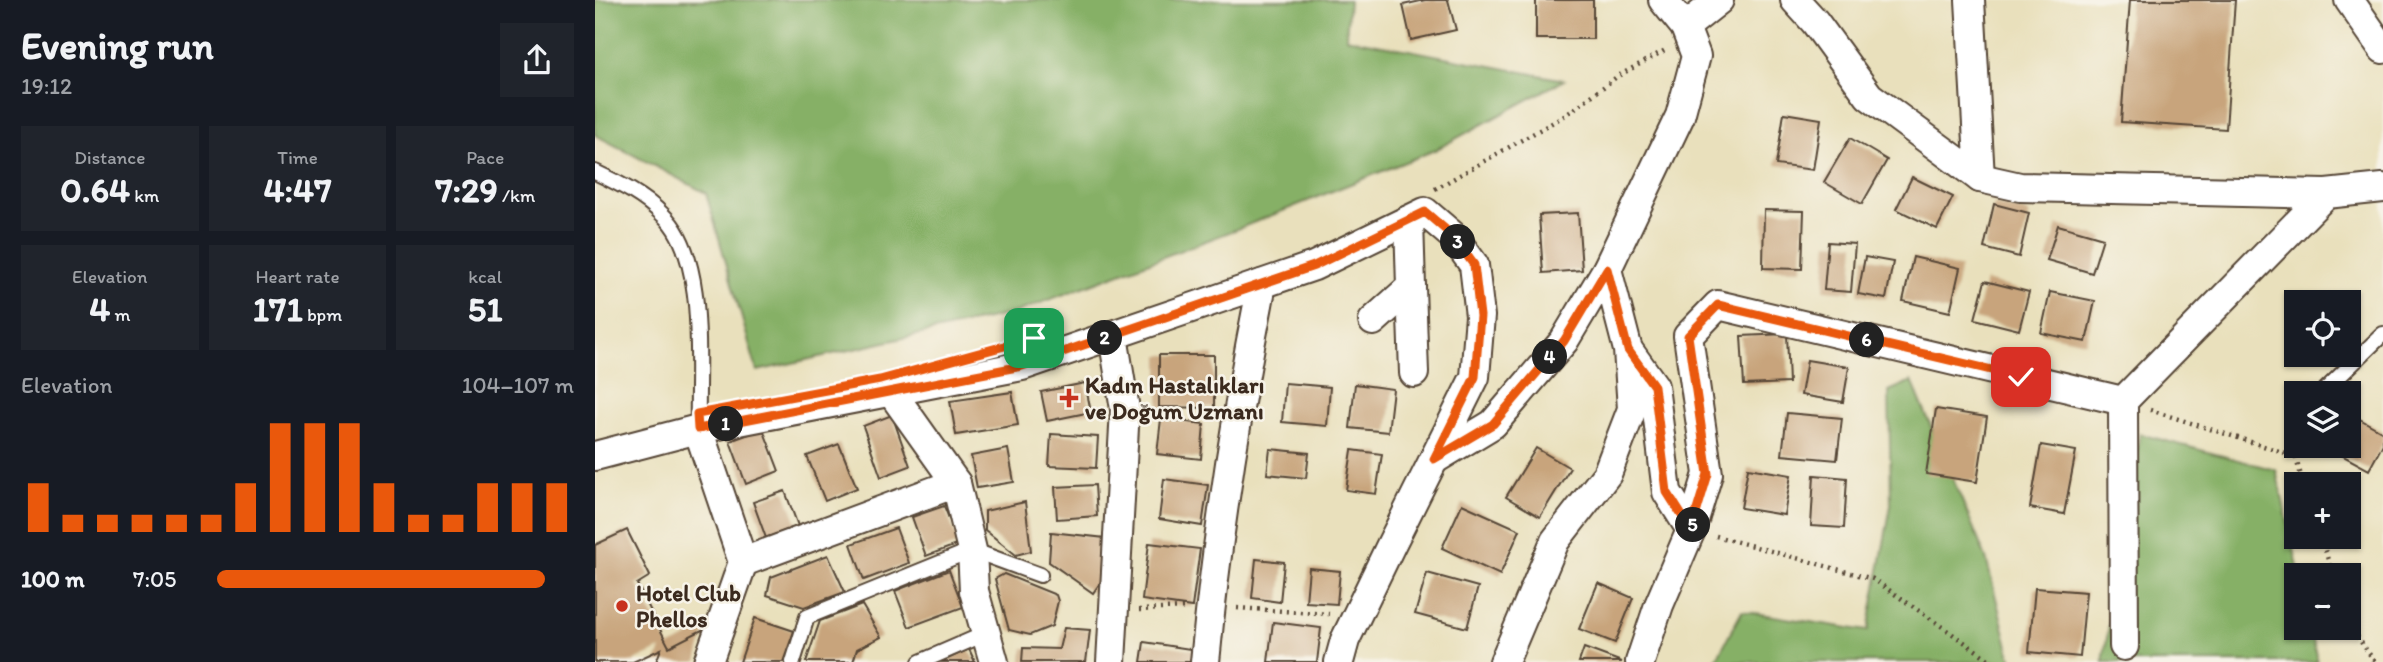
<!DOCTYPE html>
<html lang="en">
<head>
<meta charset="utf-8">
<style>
	:root { --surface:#171b24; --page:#20242c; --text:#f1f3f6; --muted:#9ea1a6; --accent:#ea580c }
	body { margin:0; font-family:Itim,sans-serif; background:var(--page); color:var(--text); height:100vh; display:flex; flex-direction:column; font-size:26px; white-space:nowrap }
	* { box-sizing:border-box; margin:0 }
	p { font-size:23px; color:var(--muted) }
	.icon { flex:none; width:38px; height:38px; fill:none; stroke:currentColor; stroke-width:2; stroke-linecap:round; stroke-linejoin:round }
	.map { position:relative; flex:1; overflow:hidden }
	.sheet { display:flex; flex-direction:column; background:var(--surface); width:595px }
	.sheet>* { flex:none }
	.controls { position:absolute; left:1689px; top:290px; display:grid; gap:14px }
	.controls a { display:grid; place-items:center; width:77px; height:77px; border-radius:0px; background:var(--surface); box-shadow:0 2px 5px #0004; font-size:35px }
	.pin { position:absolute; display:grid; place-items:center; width:60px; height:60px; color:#fff; margin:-30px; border-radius:14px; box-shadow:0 4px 10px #0006 }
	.km { position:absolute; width:35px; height:35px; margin:-18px; border-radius:50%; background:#222; color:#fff; font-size:19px; line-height:35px; text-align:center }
	.round { display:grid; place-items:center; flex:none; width:74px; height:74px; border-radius:0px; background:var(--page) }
	.headline { display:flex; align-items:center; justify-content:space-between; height:119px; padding:0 21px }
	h1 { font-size:38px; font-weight:700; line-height:52px }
	.stats { display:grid; grid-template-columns:repeat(3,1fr); gap:10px; height:119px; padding:7px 21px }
	.stats div { display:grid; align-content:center; border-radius:0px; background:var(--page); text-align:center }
	.stats b { font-size:35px; font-weight:700 }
	.stats small { font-size:19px; font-weight:400 }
	.stats p { font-size:19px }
	.chart { height:196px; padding:14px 21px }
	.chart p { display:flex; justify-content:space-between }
	.chart svg { width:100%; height:126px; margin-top:7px; stroke:var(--accent); stroke-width:6 }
	ul { padding:0 21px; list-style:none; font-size:23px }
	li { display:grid; grid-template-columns:112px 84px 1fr; align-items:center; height:52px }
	li i { height:18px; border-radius:9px; background:var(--accent) }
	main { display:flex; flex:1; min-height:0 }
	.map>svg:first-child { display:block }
</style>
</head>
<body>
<main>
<section class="sheet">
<div class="headline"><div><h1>Evening run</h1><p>19:12</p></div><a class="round"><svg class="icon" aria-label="share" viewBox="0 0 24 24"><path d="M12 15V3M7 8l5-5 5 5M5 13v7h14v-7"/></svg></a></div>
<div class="stats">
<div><p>Distance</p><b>0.64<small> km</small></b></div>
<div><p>Time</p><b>4:47</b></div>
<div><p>Pace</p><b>7:29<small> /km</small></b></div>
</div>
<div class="stats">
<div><p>Elevation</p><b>4<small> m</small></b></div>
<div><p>Heart rate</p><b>171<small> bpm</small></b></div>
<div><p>kcal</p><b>51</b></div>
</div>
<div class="chart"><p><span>Elevation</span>104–107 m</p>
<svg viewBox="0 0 160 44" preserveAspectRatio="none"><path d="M5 44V27M15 44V38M25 44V38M35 44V38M45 44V38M55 44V38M65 44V27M75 44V6M85 44V6M95 44V6M105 44V27M115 44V38M125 44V38M135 44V27M145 44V27M155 44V27"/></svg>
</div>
<ul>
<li><b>100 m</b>7:05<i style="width:92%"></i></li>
</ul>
</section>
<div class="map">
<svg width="1788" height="662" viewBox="0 0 1788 662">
	<rect width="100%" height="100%" fill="#f7f3e8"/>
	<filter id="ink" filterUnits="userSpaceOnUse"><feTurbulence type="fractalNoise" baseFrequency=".0143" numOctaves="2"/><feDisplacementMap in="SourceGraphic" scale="14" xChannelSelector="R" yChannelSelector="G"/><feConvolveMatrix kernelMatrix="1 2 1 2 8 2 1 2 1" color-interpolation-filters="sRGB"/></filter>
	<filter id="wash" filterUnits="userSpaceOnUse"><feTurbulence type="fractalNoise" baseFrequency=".00686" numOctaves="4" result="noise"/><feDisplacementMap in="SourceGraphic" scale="28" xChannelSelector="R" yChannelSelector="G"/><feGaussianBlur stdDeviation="1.57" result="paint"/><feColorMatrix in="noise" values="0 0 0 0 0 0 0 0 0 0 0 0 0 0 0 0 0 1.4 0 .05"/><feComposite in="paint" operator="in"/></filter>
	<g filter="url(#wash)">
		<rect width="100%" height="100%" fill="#e9e0bc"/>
		<!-- forest -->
		<g fill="#86b066" stroke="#606d42" stroke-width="2">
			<path d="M 0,0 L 754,0 L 751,38 L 969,80 L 840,150 L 645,228 L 419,313 L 162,371 L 111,193 L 0,135 Z"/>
			<path d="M 1317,381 L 1391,558 L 1417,662 L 1120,662 L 1147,611 L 1273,631 L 1296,505 L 1294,391 Z"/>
			<path d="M 1545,434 L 1681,470 L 1705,576 L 1701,576 L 1701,628 L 1716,628 L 1722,662 L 1508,662 Z"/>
		</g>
		<g id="blocks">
			<!-- building -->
			<g fill="#c8a47c">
				<path d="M 830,0 L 853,0 L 861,30 L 816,40 L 808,5 Z"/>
				<rect x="941" y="0" width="57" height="39"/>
				<path d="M 1535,0 L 1640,0 L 1631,129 L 1526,122 Z"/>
				<path d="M 1189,113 L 1226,119 L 1218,170 L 1181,165 Z"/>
				<path d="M 1255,138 L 1292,160 L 1267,204 L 1229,182 Z"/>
				<path d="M 1317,177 L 1358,197 L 1342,229 L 1301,209 Z"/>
				<path d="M 1399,204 L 1434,213 L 1424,257 L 1389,248 Z"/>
				<path d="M 1169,210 L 1209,211 L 1207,269 L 1168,268 Z"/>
				<path d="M 983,213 L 987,270 L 948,273 L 944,215 Z"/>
				<path d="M 1463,225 L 1508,238 L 1497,273 L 1452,260 Z"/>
				<path d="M 1233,242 L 1260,244 L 1256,292 L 1229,290 Z"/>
				<path d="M 1270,257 L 1298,262 L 1291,299 L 1263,294 Z"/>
				<path d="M 1318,257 L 1365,268 L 1355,312 L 1308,301 Z"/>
				<path d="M 1390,281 L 1434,292 L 1424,330 L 1380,319 Z"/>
				<path d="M 1455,292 L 1500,301 L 1491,342 L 1446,333 Z"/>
				<path d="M 1192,334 L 1194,383 L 1149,385 L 1146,336 Z"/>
				<path d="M 564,355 L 619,355 L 619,408 L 564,407 Z"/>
				<path d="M 1212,360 L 1254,367 L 1248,402 L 1206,395 Z"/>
				<path d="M 490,383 L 496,412 L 452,421 L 446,392 Z"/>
				<path d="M 690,383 L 735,387 L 732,426 L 687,422 Z"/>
				<path d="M 760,384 L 798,389 L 793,432 L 755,428 Z"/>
				<path d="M 417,392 L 423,425 L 361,435 L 355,401 Z"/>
				<path d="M 1341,409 L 1392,417 L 1382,482 L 1331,474 Z"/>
				<path d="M 1192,413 L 1247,418 L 1242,460 L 1187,455 Z"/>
				<path d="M 1754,413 L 1788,432 L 1788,444 L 1774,470 L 1730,446 L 1754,446 Z"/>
				<path d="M 297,415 L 315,466 L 286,477 L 268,426 Z"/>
				<path d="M 566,419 L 609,424 L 606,459 L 562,454 Z"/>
				<path d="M 168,429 L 184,471 L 151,484 L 135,441 Z"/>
				<path d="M 456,434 L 503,437 L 501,468 L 454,466 Z"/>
				<path d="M 244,444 L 262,488 L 230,501 L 212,456 Z"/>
				<path d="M 1446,445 L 1481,451 L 1469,514 L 1435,508 Z"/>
				<path d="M 941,448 L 975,468 L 945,517 L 911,497 Z"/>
				<path d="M 413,449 L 419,482 L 382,488 L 376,456 Z"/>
				<path d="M 675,449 L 714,453 L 711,478 L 672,474 Z"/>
				<path d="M 757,450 L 787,454 L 781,494 L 751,490 Z"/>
				<path d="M 1153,468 L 1196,475 L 1189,515 L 1146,508 Z"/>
				<path d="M 1219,475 L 1252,478 L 1249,528 L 1216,526 Z"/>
				<path d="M 569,479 L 613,485 L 607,526 L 564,519 Z"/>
				<path d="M 500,485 L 502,516 L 462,519 L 460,487 Z"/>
				<path d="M 190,491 L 203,526 L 171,538 L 158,502 Z"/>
				<path d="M 430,502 L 436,551 L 421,555 L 390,530 L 390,511 Z"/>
				<path d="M 867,504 L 925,530 L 905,575 L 847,548 Z"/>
				<path d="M 349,506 L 364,544 L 331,556 L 317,517 Z"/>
				<path d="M 301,528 L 314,563 L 269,580 L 256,544 Z"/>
				<path d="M 32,530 L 55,576 L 42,584 L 74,647 L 111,628 L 102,662 L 61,662 L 66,649 L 38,662 L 0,662 L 0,545 Z"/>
				<path d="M 456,532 L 510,538 L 507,580 L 498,593 L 454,562 Z"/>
				<path d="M 554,543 L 605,549 L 597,607 L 547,600 Z"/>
				<path d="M 233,555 L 250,592 L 209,607 L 172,595 L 176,577 Z"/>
				<path d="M 661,559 L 689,562 L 685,602 L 657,598 Z"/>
				<path d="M 714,568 L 745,571 L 742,604 L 711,602 Z"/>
				<path d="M 354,570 L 368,607 L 314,627 L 300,591 Z"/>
				<path d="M 832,573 L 883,587 L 872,628 L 820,614 Z"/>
				<path d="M 409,574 L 461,595 L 463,601 L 457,626 L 435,635 L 414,630 L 400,579 Z"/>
				<path d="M 1003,583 L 1038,598 L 1020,643 L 984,629 Z"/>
				<path d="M 1440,588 L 1491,592 L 1485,657 L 1434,652 Z"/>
				<path d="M 267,605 L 286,637 L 262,649 L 258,662 L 211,662 L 225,621 Z"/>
				<path d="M 160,618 L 199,631 L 188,662 L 145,662 Z"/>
				<path d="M 678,622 L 726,628 L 722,662 L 673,662 Z"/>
				<path d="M 469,628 L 495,630 L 491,662 L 427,662 L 428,648 L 464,649 Z"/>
				<path d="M 549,642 L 602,650 L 600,662 L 546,662 Z"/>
				<path d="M 989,648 L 1027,662 L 984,662 Z"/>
				<path d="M 374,649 L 380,662 L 346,662 Z"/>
			</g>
		</g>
	</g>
	<g filter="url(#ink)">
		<use href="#blocks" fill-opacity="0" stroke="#554536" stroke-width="2"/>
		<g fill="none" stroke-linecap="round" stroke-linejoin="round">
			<!-- service casing -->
			<g stroke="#554536" stroke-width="18">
				<g id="service">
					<path d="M 0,172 C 25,184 48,195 68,215 C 114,258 101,370 103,429"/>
					<path d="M 1726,394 L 1788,334"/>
					<path d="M 198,662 L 212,617 L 377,550 L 445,575"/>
					<path d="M 325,662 L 392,633"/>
				</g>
			</g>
			<!-- minor casing -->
			<g stroke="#554536" stroke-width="32">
				<g id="minor">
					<path d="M 1200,0 L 1220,22 L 1274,96 L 1385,178 L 1425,187 L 1731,194 L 1788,188"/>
					<path d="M 1375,0 L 1385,178"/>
					<path d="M 1754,0 L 1788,49"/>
					<path d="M 1090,27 L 1124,0"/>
					<path d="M 816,287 L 819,373"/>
					<path d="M 778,321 L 816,287 L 814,220"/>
					<path d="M 1034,351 L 1059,386 L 1072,492 L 1096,530 L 1064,605 L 1045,662"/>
					<path d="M 297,393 L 361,483 L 377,550 L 379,591 L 399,662"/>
					<path d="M 1528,401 L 1529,646"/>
					<path d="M 103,429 L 148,562 L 113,662"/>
					<path d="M 0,456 L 103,429 L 427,366 L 719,266 L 830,212 L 858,236 L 879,265 L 885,316 L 880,377 L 796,545 L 750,640 L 744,662"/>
					<path d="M 840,459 L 898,424 L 969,341 L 1012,269 L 1085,116 L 1101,56 L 1090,27 L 1068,0"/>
					<path d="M 1096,530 L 1113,474 L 1093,336 L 1123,305 L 1528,401 L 1731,194"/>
					<path d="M 148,562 L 361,483"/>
					<path d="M 516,662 L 530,409 L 518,336"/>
					<path d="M 610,662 C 622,535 642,409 667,284"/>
					<path d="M 909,662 L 960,541 L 1012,474 L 1037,409 L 1033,350 L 1012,269"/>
				</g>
			</g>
			<!-- path -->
			<g stroke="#554536" stroke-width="4.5" stroke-dasharray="2 5" stroke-linecap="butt">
				<path d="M 840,189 L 971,115 L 1023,76 L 1072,49"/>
				<path d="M 1555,410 L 1700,456 L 1709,485"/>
				<path d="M 1121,536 L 1278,579 L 1398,662"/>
				<path d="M 1726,537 L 1738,576"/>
				<path d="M 642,608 L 734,614"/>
				<path d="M 544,610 L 591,608"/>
				<path d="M 1754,625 L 1780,662"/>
			</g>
			<!-- service -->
			<use href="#service" stroke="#fff" stroke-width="14"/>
			<!-- minor -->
			<use href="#minor" stroke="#fff" stroke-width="28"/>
		</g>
	</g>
	<g fill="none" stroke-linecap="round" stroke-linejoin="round" filter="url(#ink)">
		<!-- route casing -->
		<g stroke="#fff" stroke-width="14">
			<path id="route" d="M 439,338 L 285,380 L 102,414 L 103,429 L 427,366 L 719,266 L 830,212 L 858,236 L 879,265 L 885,316 L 880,377 L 839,459 L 898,424 L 969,341 L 1012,269 L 1033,350 L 1059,386 L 1072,492 L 1096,530 L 1113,474 L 1093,336 L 1123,305 L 1426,377"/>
		</g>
		<!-- route -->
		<use href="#route" stroke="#ea580c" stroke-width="9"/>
	</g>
	<!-- markers -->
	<g fill="#c8321e" stroke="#f7f3e8" stroke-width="2.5">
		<path d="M470.5 387.5h7v7h7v7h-7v7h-7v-7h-7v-7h7z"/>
		<circle cx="27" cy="606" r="7"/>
	</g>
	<g text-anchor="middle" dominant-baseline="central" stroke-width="5" stroke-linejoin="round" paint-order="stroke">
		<!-- poi labels -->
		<g font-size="23" font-weight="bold" fill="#3b2a1e" stroke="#f7f3e8" text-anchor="start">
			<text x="490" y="385">Kadın Hastalıkları<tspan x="490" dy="26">ve Doğum Uzmanı</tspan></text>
			<text x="41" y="593">Hotel Club<tspan x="41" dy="26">Phellos</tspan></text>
		</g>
	</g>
</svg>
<div class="controls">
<a><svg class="icon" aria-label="locate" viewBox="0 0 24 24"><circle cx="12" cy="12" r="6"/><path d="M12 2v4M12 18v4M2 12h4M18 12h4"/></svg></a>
<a><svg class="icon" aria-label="layers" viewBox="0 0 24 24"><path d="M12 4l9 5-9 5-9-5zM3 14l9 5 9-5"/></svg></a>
<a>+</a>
<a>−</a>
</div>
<div class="pin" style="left:439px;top:338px;background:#1e9e55"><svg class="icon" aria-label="arrive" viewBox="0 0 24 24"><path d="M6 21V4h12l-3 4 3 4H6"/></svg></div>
<div class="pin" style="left:1426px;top:377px;background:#d93025"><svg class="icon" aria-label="check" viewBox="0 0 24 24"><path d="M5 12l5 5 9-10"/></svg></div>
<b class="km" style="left:131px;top:424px">1</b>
<b class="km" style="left:510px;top:338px">2</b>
<b class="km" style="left:863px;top:242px">3</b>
<b class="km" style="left:955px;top:357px">4</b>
<b class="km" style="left:1098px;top:525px">5</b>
<b class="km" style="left:1272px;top:340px">6</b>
</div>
</main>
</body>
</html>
